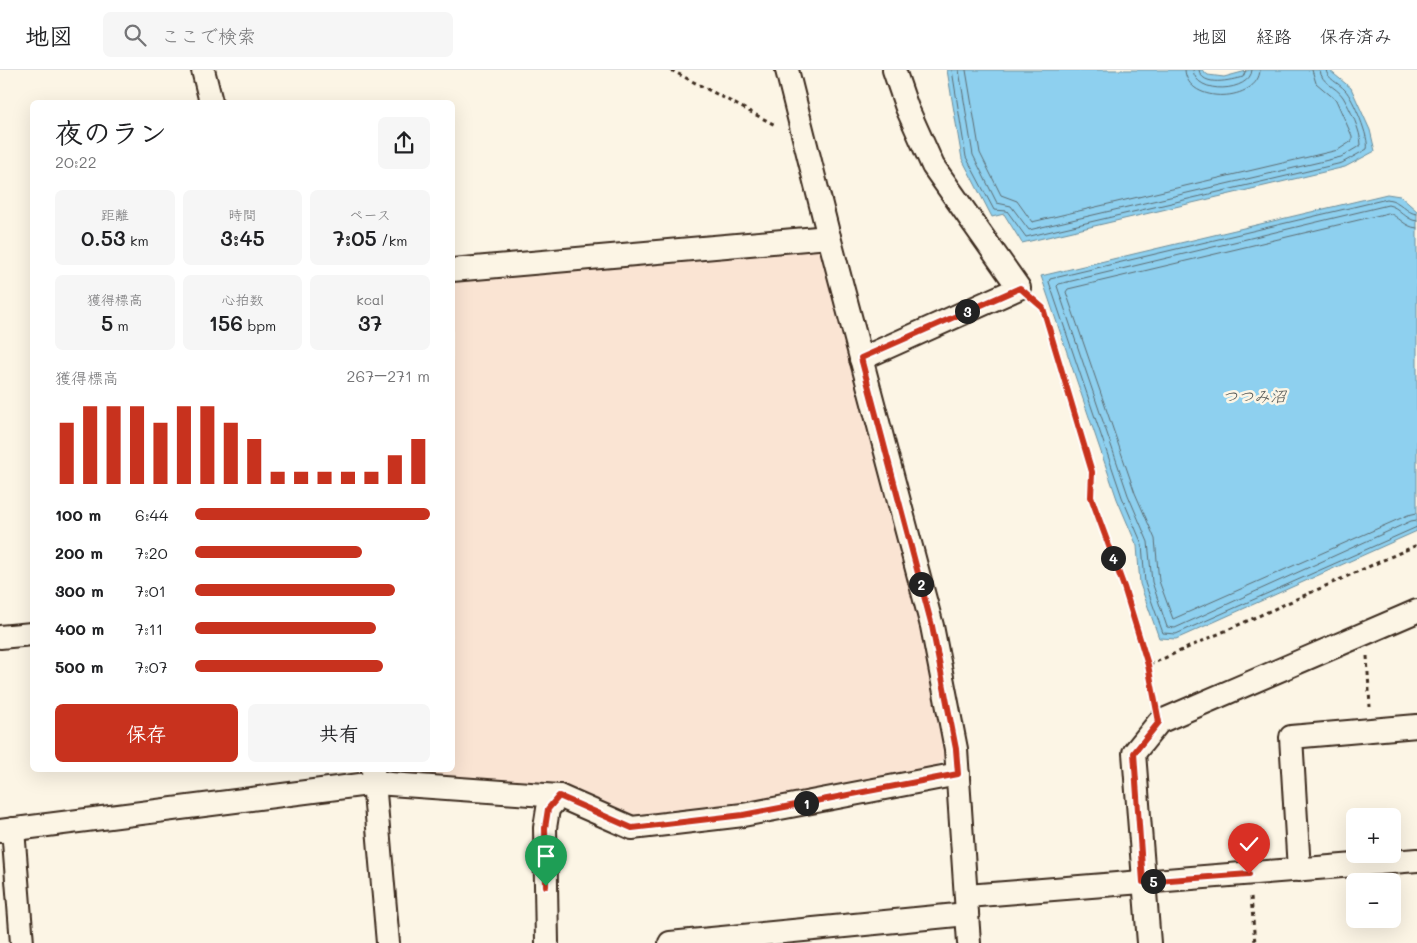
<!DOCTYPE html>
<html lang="ja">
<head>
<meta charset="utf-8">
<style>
	:root { --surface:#fff; --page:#f6f6f6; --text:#202124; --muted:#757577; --line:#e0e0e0; --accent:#c8321e }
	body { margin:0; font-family:Mali,"Klee One",sans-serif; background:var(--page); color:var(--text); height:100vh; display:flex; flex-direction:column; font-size:19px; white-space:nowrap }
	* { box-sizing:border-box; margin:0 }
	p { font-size:16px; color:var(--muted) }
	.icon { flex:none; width:28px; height:28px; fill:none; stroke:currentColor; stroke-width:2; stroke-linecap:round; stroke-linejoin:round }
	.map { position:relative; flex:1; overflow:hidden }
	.details { position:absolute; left:30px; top:30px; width:425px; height:672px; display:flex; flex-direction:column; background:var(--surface); border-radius:8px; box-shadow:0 5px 20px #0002 }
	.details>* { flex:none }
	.buttons { position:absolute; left:1346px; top:738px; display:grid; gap:10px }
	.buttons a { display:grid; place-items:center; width:55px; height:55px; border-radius:8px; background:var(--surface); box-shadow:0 5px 20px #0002; font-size:25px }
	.pin { position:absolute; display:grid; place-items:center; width:42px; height:42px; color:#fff; margin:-51px -21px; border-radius:50% 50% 50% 0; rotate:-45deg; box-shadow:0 0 5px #0007 }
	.pin .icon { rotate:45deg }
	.km { position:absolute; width:25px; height:25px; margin:-12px; border-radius:50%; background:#222; color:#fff; font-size:14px; line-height:25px; text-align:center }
	.round { display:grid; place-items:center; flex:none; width:52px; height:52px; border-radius:8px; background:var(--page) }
	.summary { display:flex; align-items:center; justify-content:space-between; height:85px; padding:0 25px }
	h1 { font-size:28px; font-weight:600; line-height:38px }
	.stats { display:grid; grid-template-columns:repeat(3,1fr); gap:8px; height:85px; padding:5px 25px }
	.stats div { display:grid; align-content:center; border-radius:8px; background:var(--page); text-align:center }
	.stats b { font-size:21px; font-weight:600 }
	.stats small { font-size:14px; font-weight:400 }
	.stats p { font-size:14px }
	.chart { height:140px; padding:10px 25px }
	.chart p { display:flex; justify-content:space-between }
	.chart svg { width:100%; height:90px; margin-top:5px; stroke:var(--accent); stroke-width:6 }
	.button { display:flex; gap:10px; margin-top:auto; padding:10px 25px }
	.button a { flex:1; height:58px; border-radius:8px; background:var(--accent); color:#fff; font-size:20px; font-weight:600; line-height:58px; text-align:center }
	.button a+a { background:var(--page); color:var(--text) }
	ul { padding:0 25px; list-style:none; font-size:16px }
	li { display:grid; grid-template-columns:80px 60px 1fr; align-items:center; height:38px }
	li i { height:12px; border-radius:6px; background:var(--accent) }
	header { display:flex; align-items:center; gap:30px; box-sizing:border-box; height:70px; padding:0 25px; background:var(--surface); border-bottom:1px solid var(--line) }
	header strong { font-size:24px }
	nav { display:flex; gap:28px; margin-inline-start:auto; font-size:18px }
	.search { width:350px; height:45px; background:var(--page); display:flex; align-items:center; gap:12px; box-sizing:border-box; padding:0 18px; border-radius:8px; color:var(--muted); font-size:19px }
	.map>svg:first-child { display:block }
</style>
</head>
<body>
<header>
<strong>地図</strong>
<div class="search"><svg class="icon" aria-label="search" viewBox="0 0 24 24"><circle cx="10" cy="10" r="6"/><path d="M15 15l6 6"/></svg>ここで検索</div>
<nav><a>地図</a><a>経路</a><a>保存済み</a></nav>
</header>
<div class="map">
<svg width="1417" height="873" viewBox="0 0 1417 873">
	<rect width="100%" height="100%" fill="#fcf5e5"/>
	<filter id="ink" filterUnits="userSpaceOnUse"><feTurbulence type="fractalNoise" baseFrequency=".02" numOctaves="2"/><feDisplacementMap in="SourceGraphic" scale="10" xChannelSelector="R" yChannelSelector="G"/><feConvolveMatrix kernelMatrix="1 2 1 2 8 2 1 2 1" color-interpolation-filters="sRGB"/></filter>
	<g filter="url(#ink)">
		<!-- built -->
		<path fill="#fae4d3" d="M 816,175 L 828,185 L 926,560 L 949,682 L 934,699 L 744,734 L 633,746 L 557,714 L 406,704 L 398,700 L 452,700 L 453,206 Z"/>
		<!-- water -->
		<g fill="#8ed0ef" stroke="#6d8e9b">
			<path d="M 947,0 L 1202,0 L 1208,5 L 1224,7 L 1250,0 L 1329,0 L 1351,18 L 1370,60 L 1375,81 L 1345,97 L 1022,173 L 1004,144 L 992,147 L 962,89 Z"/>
			<path d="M 1387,124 L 1400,126 L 1417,141 L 1417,461 L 1176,569 L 1159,568 L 1140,514 L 1137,476 L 1117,429 L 1041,206 Z"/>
		</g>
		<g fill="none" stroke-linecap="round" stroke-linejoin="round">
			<!-- shore -->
			<g stroke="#5c6c72" stroke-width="1">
				<path d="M 952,0 L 966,87 L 994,140 L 1007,141 L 1026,167 L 1342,93 L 1367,79 C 1370,69 1353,28 1345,20 C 1339,13 1327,9 1326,0"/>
				<path d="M 959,0 L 973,85 L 997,133 L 1011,136 L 1029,160 L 1341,87 L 1361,75 C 1361,61 1350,39 1343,27 C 1336,16 1321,14 1320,0"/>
				<path d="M 966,0 L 980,83 L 1001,125 L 1017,131 L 1032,152 L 1338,80 L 1352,71 L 1352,66 L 1336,30 L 1316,13 L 1312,0"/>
				<path d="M 1185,0 C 1187,36 1259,32 1260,0"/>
				<path d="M 1193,0 C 1195,26 1251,22 1252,0"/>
				<path d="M 1199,0 C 1202,18 1231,10 1243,7 L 1246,0"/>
				<path d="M 1417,144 C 1405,143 1402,131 1387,129 L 1050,209 L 1049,212 L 1122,427 L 1142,474 L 1145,513 L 1163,563 L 1176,564 L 1417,457"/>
				<path d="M 1417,151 C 1405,150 1400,137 1388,135 L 1059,214 L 1057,216 L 1128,425 L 1148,472 L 1152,512 L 1167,557 L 1175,558 L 1411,451 L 1417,450"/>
				<path d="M 1417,158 C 1404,157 1399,146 1388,143 L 1068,219 L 1066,222 L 1135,423 L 1155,469 L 1159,511 L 1173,549 L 1408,445 L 1417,443"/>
			</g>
			<!-- minor casing -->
			<g stroke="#3b2a1e" stroke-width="26">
				<g id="minor">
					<path d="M 203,0 L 211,32"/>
					<path d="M 787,0 L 829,167 L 932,556 L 956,679 L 969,873"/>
					<path d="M 452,200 L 829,167"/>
					<path d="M 861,289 L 1019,218 L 933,96 L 907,38 L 894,0"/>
					<path d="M 0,567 L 32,564"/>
					<path d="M 373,700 L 388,873"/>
					<path d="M 13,759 L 22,873"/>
					<path d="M 0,761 L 376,713 L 559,726 L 632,758 L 743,745 L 958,704"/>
					<path d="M 1299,800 L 1291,667 L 1417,656"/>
					<path d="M 967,826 L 1417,790"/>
					<path d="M 547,873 L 545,758 L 548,739 L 559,726"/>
					<path d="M 670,873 L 967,844"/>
					<path d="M 1149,873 L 1134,683 L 1159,652 L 1417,541"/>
				</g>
			</g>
			<!-- path -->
			<g stroke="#3b2a1e" stroke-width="3" stroke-dasharray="4 4" stroke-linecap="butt">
				<path d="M 671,0 L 777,56"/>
				<path d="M 1035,232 L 1043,238 L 1091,402 L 1091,427 L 1124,517 L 1149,595 L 1417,475"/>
				<path d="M 1367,586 L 1370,637"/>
				<path d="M 1149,595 L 1155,629"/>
				<path d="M 1251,827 L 1255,873"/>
			</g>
			<!-- minor -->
			<use href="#minor" stroke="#fcf5e5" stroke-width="22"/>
		</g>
	</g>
	<g fill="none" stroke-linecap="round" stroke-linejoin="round" filter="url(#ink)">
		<!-- route casing -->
		<g stroke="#fff" stroke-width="10">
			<path id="route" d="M 546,816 L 545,758 L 548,739 L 559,726 L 632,758 L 743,745 L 958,704 L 956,679 L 932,556 L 861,288 L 1020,218 L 1043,238 L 1092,402 L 1091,427 L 1124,517 L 1148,595 L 1159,652 L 1134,683 L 1143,812 L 1249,804"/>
		</g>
		<!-- route -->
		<use href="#route" stroke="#c8321e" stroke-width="6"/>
	</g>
	<g text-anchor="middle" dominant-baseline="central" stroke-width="5" stroke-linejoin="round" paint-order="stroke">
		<!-- water labels -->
		<g font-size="16" font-style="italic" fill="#505452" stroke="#fcf5e5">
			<text x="1254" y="325">つつみ沼</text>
		</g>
	</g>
</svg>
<div class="buttons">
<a>+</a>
<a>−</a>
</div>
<div class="pin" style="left:546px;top:816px;background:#1e9e55"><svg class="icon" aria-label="arrive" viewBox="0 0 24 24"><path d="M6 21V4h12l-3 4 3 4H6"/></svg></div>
<div class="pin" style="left:1249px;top:804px;background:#d93025"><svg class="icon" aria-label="check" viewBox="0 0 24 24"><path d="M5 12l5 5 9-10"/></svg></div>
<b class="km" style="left:806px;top:733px">1</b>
<b class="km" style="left:921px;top:514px">2</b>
<b class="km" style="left:967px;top:241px">3</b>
<b class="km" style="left:1113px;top:488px">4</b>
<b class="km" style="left:1153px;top:811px">5</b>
<section class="details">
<div class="summary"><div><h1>夜のラン</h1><p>20:22</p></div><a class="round"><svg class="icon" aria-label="share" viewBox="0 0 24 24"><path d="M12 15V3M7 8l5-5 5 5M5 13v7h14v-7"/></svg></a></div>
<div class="stats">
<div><p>距離</p><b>0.53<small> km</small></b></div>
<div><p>時間</p><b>3:45</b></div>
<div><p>ペース</p><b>7:05<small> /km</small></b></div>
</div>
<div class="stats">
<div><p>獲得標高</p><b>5<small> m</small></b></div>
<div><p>心拍数</p><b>156<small> bpm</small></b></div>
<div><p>kcal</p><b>37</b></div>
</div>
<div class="chart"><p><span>獲得標高</span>267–271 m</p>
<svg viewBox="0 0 160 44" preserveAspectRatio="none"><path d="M5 44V14M15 44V6M25 44V6M35 44V6M45 44V14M55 44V6M65 44V6M75 44V14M85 44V22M95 44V38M105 44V38M115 44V38M125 44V38M135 44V38M145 44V30M155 44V22"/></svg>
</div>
<ul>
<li><b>100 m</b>6:44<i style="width:100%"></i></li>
<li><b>200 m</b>7:20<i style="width:71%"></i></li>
<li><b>300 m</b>7:01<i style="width:85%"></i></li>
<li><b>400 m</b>7:11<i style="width:77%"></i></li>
<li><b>500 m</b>7:07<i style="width:80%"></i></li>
</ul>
<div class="button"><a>保存</a><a>共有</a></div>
</section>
</div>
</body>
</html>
